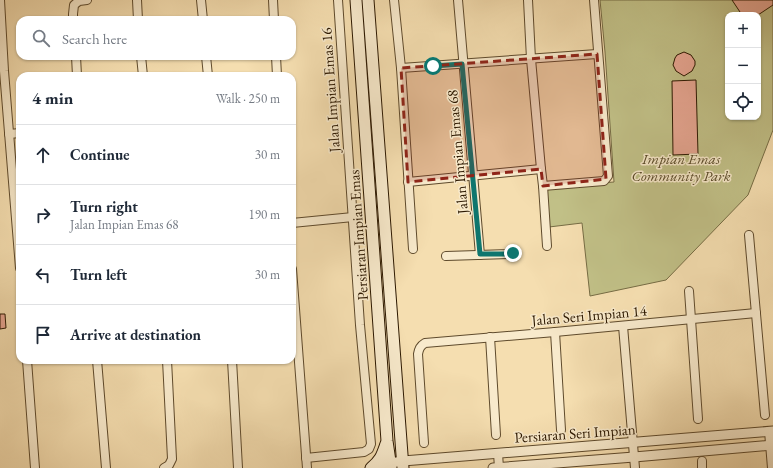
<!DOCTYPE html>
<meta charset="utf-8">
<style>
body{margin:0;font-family:"EB Garamond",serif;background:#f6f6f7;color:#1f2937}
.controls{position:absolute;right:12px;top:12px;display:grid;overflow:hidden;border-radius:8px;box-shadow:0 1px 3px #0004}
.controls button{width:36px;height:36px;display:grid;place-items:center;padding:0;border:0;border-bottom:1px solid #e0e1e3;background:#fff;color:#1f2937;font:20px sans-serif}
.stop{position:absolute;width:12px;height:12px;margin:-9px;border:3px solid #0f766e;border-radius:50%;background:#fff}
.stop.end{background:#0f766e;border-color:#fff;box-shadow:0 1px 4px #0008}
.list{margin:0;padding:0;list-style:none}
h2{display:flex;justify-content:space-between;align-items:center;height:52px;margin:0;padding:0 16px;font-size:17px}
h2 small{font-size:13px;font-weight:400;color:#747a83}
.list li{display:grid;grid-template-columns:26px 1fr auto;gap:12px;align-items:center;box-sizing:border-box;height:60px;padding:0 16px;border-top:1px solid #e0e1e3}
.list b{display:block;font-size:15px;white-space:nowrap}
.list p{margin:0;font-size:13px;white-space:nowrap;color:#747a83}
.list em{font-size:13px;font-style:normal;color:#747a83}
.icon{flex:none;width:22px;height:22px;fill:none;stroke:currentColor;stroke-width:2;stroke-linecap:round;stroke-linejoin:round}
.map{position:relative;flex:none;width:773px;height:468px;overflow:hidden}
.search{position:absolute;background:#fff;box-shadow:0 1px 3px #0004;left:16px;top:16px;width:280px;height:44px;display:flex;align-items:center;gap:10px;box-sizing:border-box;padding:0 14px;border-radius:12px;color:#747a83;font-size:15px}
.panel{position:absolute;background:#fff;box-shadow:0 1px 3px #0004;left:16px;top:72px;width:280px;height:292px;border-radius:12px}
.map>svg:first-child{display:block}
.green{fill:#c1c087;stroke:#766c44;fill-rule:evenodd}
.building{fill:#e6a591;stroke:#2c1800}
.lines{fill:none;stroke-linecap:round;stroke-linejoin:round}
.minor-casing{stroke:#5e4a2c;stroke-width:10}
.tertiary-casing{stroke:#5e4a2c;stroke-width:11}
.secondary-casing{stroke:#2c1800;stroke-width:13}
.minor{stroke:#f8eacc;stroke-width:8}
.tertiary{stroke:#f8eacc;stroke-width:9}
.secondary{stroke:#f8eacc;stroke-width:11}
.route{stroke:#0f766e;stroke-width:5}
.marked{fill:#8f2418;fill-opacity:0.2;stroke:#8f2418;stroke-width:3;stroke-dasharray:8 5;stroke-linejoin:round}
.labels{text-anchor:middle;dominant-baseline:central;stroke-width:3;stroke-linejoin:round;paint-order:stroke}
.street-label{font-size:15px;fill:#2c1800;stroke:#f8eacc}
.park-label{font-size:15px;font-style:italic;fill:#594a28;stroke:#f8eacc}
</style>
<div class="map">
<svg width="773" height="468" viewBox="0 0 773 468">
<rect width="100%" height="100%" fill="#f5deb0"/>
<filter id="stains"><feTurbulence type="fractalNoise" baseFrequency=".005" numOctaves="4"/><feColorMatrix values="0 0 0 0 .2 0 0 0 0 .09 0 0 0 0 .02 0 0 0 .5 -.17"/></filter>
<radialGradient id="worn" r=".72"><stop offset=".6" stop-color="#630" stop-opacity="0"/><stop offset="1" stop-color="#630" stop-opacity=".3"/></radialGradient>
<!-- green -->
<path class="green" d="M600,0H773V130L748,195L666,280L590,296L582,223L549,227L547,187L614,182L605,52ZM728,15H758V117H728Z"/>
<!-- building -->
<g class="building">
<path d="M732,0H773V5L758,15H742Z"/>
<path d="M684,52L691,55L695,61V65L692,71L684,76L676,71L673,65L675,58L677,55Z"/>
<path d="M696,80L698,154L673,155L672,81Z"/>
<path d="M0,314H5L6,328L0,329Z"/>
</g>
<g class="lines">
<defs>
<g id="minor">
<path d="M0,0L4,71L20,268"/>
<path d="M137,0L138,20"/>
<path d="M201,0L203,20"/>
<path d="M273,0L274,20"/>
<path d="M394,0L401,68L413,249"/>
<path d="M458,0L480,255"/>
<path d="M528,0L531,59L541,169L543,186L547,246"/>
<path d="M73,20V14L74,5L79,1L87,0"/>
<path d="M76,56L77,76"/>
<path d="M141,56L143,76"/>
<path d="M206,56L208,76"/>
<path d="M276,56L277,76"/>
<path d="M401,68L597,54"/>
<path d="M9,134L20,133"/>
<path d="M408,182L541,169"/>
<path d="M543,186L604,181L608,176L594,0"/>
<path d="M292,223L353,217"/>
<path d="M749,235L765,415"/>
<path d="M446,256L509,254L513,253"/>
<path d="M292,269L307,468"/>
<path d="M689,291L698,419"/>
<path d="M623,326L635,468"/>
<path d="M555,332L561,430"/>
<path d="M490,337L496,435"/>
<path d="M27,360L35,468"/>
<path d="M97,360L106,468"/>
<path d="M232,360L238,468"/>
<path d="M769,431L772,468"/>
<path d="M424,443L418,354C419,349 420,346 425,343L555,332L756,313"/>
<path d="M498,453L499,468"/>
<path d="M306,458L364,452L369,449L371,444L360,325L338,0"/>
<path d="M702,461V468"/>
<path d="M164,468L169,465L172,459L167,360"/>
</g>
<g id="tertiary">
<path d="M380,468L390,463L403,461L773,431"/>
<path d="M493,468L634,457L773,445"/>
</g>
<g id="secondary">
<path d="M356,0L387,441L391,468"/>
<path d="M368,0L403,468"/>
<path d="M371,468C381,460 382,455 386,444"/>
</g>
</defs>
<!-- minor casing -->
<use href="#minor" class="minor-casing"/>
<!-- tertiary casing -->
<use href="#tertiary" class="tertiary-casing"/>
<!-- secondary casing -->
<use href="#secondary" class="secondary-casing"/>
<!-- minor -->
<use href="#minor" class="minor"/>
<!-- tertiary -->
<use href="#tertiary" class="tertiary"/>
<!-- secondary -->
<use href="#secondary" class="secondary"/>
</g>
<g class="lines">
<!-- route -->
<path class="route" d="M433,66L462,64L480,254H509L513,253"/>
</g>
<!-- marked area -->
<path class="marked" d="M597,54L606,179L543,186L541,169L408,182L401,68Z"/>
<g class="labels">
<!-- street labels -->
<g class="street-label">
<text transform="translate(330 90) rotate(-94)">Jalan Impian Emas 16</text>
<text transform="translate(457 152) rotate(-95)">Jalan Impian Emas 68</text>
<text transform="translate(358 235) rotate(-94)">Persiaran Impian Emas</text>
<text transform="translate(589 315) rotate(-5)">Jalan Seri Impian 14</text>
<text transform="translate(575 433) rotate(-4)">Persiaran Seri Impian</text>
</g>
<!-- park labels -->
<g class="park-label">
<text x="681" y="158">Impian Emas<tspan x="681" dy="17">Community Park</tspan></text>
</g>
</g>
<rect width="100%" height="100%" filter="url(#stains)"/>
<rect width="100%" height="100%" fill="url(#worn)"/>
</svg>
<div class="controls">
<button>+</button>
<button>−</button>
<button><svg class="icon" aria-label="locate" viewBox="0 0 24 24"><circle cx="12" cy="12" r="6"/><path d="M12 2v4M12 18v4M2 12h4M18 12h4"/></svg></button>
</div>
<div class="stop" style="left:433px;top:66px"></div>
<div class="stop end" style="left:513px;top:253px"></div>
<div class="search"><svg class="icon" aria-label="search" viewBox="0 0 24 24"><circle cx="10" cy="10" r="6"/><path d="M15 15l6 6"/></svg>Search here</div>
<section class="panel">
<h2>4 min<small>Walk · 250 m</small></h2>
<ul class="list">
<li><svg class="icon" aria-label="ahead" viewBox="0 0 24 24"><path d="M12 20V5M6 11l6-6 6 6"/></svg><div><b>Continue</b></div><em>30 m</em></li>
<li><svg class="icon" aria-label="right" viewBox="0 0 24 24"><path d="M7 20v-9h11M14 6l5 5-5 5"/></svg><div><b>Turn right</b><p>Jalan Impian Emas 68</p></div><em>190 m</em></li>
<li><svg class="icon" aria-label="left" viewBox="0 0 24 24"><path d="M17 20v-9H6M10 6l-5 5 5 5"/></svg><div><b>Turn left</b></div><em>30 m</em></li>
<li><svg class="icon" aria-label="arrive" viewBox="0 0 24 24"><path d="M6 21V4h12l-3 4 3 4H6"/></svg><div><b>Arrive at destination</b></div></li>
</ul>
</section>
</div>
